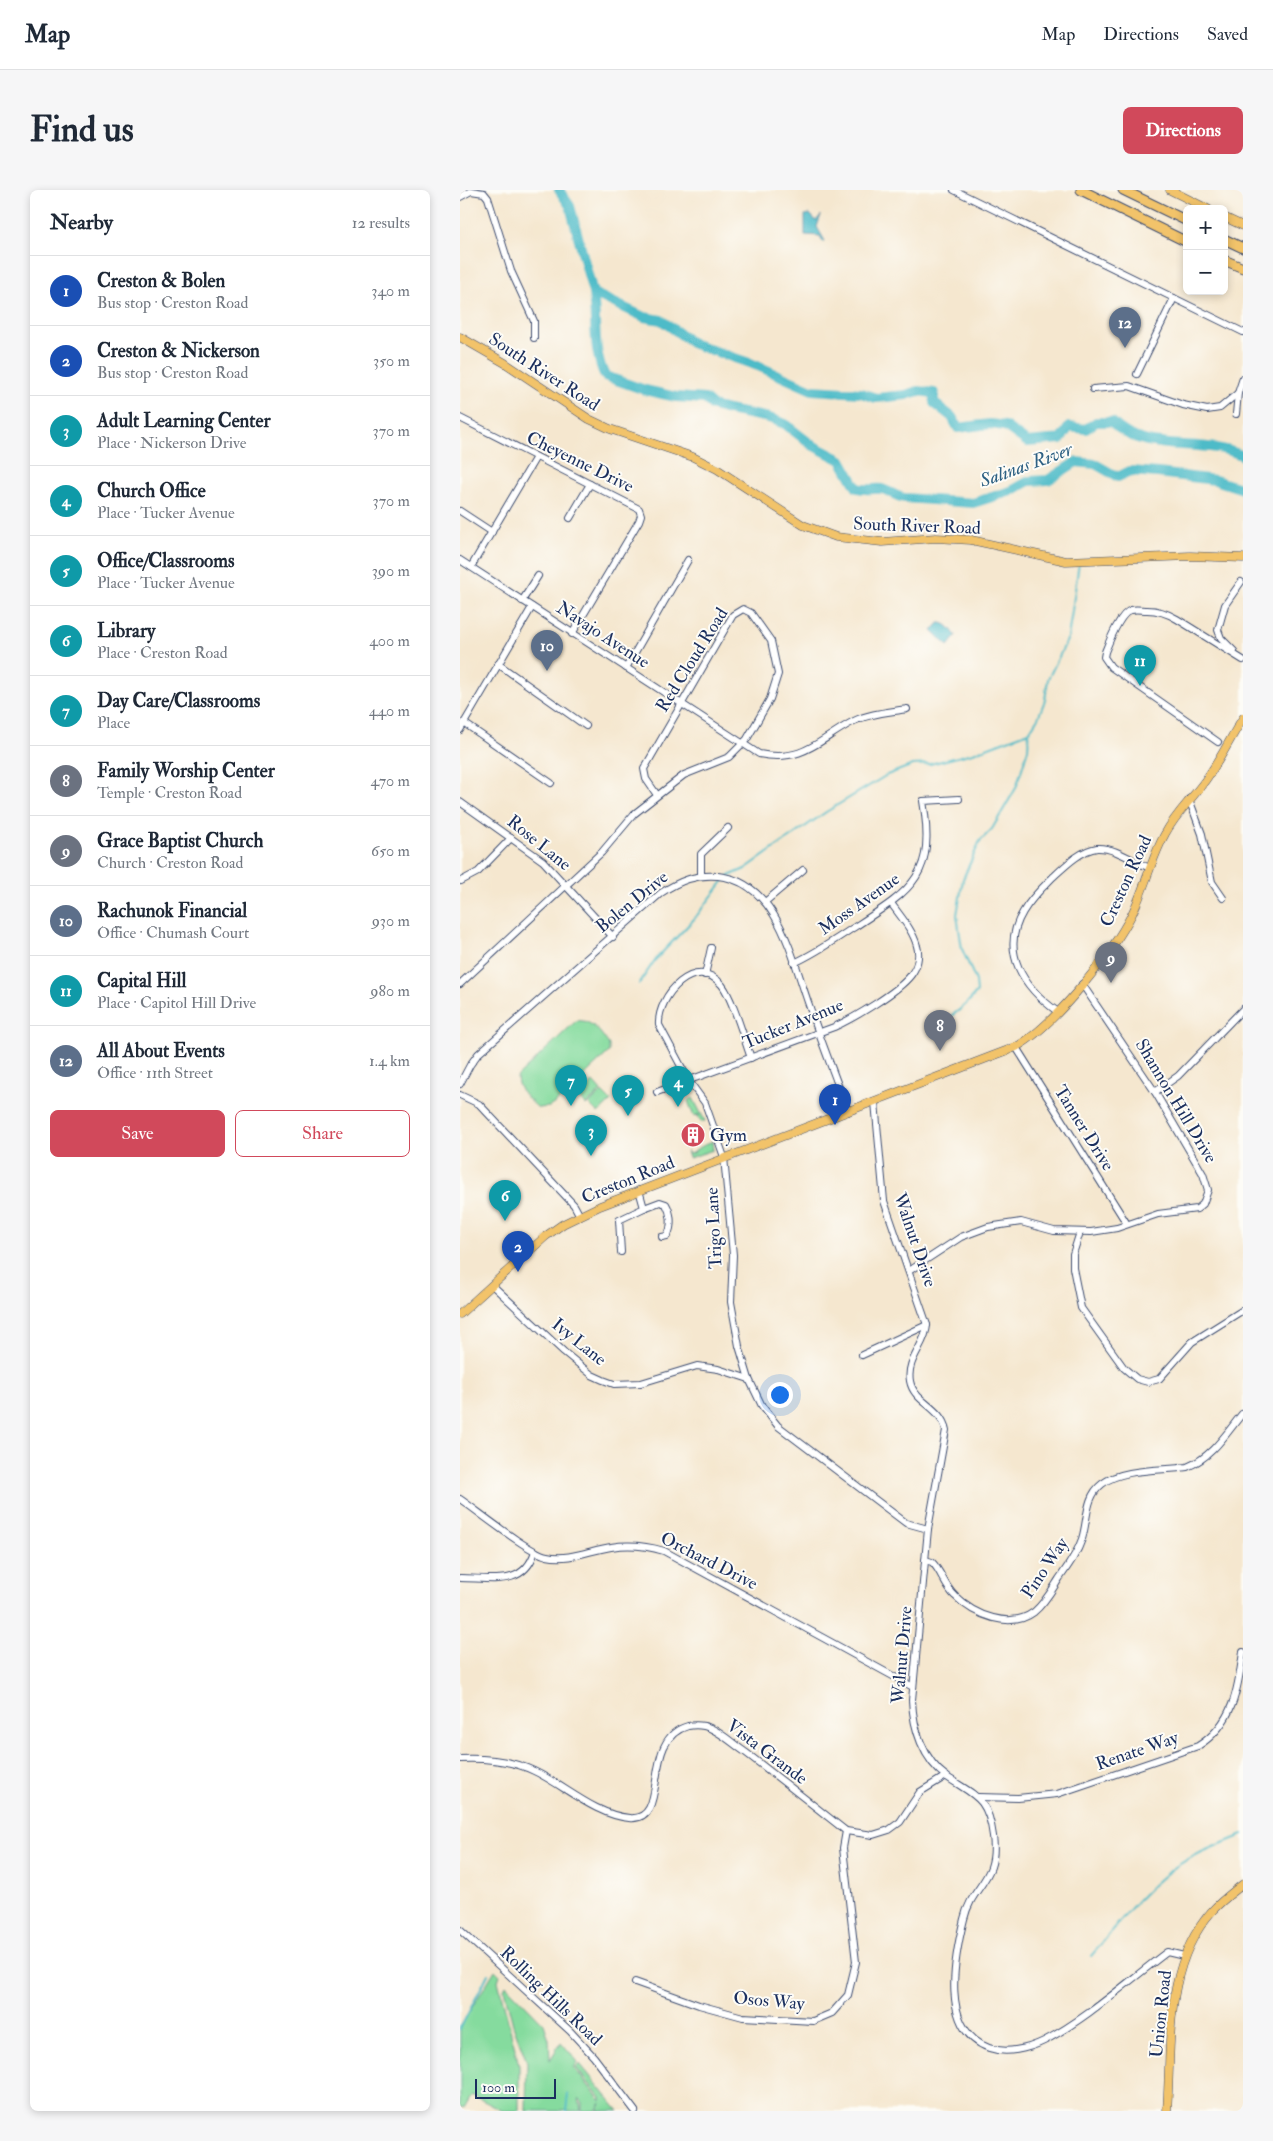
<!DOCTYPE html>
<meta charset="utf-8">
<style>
body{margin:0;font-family:"IM FELL Double Pica",serif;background:#f6f6f7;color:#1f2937}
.controls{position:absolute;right:15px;top:15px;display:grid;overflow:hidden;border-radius:8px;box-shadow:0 2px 8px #0003}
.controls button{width:45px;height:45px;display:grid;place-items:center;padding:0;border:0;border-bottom:1px solid #e0e1e3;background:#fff;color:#1f2937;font:25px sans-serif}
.scale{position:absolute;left:15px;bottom:12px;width:81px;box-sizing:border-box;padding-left:5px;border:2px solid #1b2f5e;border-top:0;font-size:14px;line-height:18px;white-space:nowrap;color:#1b2f5e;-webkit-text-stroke:4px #fdfcf7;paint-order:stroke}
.you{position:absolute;left:319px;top:1204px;width:18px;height:18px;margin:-12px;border:4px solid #fff;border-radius:50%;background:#1a73e8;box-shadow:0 0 0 8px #1a73e833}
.badge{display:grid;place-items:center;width:32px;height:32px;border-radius:50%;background:#d1495b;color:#fff;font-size:16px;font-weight:700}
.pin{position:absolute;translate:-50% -41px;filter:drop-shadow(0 1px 2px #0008)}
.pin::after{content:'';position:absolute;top:26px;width:18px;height:15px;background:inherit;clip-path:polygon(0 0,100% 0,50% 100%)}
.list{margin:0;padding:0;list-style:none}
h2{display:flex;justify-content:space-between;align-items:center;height:65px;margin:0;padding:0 20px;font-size:21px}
h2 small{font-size:16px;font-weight:400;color:#747a83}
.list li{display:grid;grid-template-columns:32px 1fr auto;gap:15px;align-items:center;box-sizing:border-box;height:70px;padding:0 20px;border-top:1px solid #e0e1e3}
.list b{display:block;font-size:19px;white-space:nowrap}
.list p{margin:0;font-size:16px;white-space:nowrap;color:#747a83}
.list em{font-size:16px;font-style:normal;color:#747a83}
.actions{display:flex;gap:10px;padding:15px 20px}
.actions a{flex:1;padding:11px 0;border:1px solid #d1495b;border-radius:8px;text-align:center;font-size:18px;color:#d1495b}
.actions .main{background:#d1495b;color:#fff}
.map{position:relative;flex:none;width:783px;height:1921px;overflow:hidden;border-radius:8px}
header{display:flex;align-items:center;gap:30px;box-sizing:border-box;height:70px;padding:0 25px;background:#fff;border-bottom:1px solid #e0e1e3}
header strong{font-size:24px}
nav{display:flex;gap:28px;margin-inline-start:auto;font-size:18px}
.intro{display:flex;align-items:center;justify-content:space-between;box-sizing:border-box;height:120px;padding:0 30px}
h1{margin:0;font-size:35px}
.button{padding:12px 22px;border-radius:8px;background:#d1495b;color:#fff;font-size:18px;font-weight:700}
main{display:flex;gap:30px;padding:0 30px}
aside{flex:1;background:#fff;border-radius:8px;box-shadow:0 2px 8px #0003}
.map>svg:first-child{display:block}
.green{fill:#85db9e;stroke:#50857e}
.water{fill:#4ebbc8;stroke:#347593}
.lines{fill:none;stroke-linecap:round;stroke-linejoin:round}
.stream{stroke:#4ebbc8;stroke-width:2}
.river{stroke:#4ebbc8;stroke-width:10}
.minor-casing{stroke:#3c4b6f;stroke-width:8}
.major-casing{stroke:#3c4b6f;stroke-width:9}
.highway-casing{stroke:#3c4b6f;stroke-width:11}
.minor{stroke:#fff;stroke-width:6}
.major{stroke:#f2c36a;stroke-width:8}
.highway{stroke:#f2c36a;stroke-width:9}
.labels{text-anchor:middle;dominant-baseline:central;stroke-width:4;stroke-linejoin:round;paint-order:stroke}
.street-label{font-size:18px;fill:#1b2f5e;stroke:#fdfcf7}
.poi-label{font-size:18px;fill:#1b2f5e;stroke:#fdfcf7;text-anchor:start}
.water-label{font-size:19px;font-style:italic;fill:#2d6083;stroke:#fdfcf7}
</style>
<header>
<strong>Map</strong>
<nav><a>Map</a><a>Directions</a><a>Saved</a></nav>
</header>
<div class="intro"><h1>Find us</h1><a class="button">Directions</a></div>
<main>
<aside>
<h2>Nearby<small>12 results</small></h2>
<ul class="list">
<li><span class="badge" style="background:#1a4fb4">1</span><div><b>Creston &amp; Bolen</b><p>Bus stop · Creston Road</p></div><em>340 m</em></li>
<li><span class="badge" style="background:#1a4fb4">2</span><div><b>Creston &amp; Nickerson</b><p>Bus stop · Creston Road</p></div><em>350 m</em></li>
<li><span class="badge" style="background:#0f9aa8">3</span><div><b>Adult Learning Center</b><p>Place · Nickerson Drive</p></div><em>370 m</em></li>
<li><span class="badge" style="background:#0f9aa8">4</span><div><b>Church Office</b><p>Place · Tucker Avenue</p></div><em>370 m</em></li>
<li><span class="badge" style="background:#0f9aa8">5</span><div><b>Office/Classrooms</b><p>Place · Tucker Avenue</p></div><em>390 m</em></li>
<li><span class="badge" style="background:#0f9aa8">6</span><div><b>Library</b><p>Place · Creston Road</p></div><em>400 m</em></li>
<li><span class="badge" style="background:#0f9aa8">7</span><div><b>Day Care/Classrooms</b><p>Place</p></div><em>440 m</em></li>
<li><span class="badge" style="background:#6b7280">8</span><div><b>Family Worship Center</b><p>Temple · Creston Road</p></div><em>470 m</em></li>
<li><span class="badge" style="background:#6b7280">9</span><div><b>Grace Baptist Church</b><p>Church · Creston Road</p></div><em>650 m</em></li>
<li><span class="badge" style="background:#5c6f8a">10</span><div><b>Rachunok Financial</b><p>Office · Chumash Court</p></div><em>930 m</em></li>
<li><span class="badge" style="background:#0f9aa8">11</span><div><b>Capital Hill</b><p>Place · Capitol Hill Drive</p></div><em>980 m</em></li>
<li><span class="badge" style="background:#5c6f8a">12</span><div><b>All About Events</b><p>Office · 11th Street</p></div><em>1.4 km</em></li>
</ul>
<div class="actions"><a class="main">Save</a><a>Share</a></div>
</aside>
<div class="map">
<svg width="783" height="1921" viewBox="0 0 783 1921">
<rect width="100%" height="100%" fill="#fdfcf7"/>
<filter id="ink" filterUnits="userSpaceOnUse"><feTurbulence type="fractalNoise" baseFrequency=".02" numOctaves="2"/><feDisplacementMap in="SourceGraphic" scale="10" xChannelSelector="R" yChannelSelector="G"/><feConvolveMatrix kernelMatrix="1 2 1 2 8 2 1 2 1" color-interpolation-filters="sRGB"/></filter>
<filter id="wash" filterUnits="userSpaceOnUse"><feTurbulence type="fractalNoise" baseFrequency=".0096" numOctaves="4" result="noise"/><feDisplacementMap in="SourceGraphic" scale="20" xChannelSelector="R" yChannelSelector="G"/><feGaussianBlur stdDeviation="1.12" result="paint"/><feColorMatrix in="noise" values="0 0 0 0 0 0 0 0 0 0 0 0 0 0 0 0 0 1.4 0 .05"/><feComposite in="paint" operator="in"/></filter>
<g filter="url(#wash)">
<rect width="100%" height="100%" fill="#f5e7cf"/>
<!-- green -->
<g class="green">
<path d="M116,831C131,828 142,844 149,855V862L95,913L89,917L78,918C69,909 57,901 57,887Z"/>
<path d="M133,892L141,901L126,915L118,906Z"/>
<path d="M142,902L151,911L138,923L129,914Z"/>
<path d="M233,908L245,931L241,932L238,926L240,924L234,927L228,911Z"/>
<path d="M252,951L253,960L229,968L227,961L229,964L235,962V960Z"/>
<path d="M35,1780L40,1785L38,1791L59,1875V1921H43L12,1905L4,1919L0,1917V1837Z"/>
<path d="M46,1795L84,1834L89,1850L90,1870L101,1852L118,1872L114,1878L141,1911V1908L116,1878L120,1874L159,1921H138L141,1913L136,1921H122V1912L119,1908L121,1921H66L67,1872L53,1835L44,1799Z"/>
</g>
<!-- water -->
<g class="water">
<path d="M350,24L356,31L361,25L357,37L365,51L363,52L360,46L345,45V25Z"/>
<path d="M479,433C486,432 492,440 496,446L488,456L472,441Z"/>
</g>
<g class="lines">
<!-- stream -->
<g class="stream">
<path d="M269,686L285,679L366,622L427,585L453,575L470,574L513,563L569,542"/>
<path d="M179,794L195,770L235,728L265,689"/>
<path d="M469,835C489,831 504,818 517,802L516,791L502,759L497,725L503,689L520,651L532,639L556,598L568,559L569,542L578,528L585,510L588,489L608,448L619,373"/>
<path d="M631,1766C654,1740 674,1711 701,1688C723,1668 755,1656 783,1645"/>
<path d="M0,1839L28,1784"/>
<path d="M106,1921L108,1904"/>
</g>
<!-- river -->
<g class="river">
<path d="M99,0L110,16L133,103L184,127L201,130L234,154L298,176L352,200L401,203L416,208L446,205L458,201L474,203V213L492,227L498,238L530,234L545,236L567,252L601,249L609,237L626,239L636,232H652C685,267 743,246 783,266"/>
<path d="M133,103C137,132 132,159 145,186L185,200L216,207L245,209L253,216L268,220L309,228L325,234L352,255L381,270L397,298C407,301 415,298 422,299C430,301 436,307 445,308L513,313L551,301L569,291L588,290L616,272L635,274L658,287L670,281L698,283L755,290L783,299"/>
</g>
</g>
</g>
<g filter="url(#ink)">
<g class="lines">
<defs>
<g id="minor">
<path d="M494,0L783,142"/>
<path d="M0,7L11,1L24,3L28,8L51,81L74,131V148"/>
<path d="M677,184L714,108"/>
<path d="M633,199L669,196L723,215L747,220L760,218L778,203"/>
<path d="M776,224L778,203L783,188"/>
<path d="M0,228L179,319L181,325L179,331L112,444"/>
<path d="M0,321L32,342"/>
<path d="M110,328L130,294"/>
<path d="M0,370L299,564C344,573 358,550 394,531C410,523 430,522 447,519"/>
<path d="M11,377L76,267"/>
<path d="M62,411L78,386"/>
<path d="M774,461L761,448L758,440L765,415L781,392"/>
<path d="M38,474L126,536"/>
<path d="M166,478L228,370"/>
<path d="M4,533L91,593"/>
<path d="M0,540L72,417"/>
<path d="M758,552L651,477L644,467L645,462C649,452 660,423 671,420C676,419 682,420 687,420C699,420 707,423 717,429L783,470"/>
<path d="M729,609L742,644L752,692L763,708"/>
<path d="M0,612L83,671L153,747"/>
<path d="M241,686V664L268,638"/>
<path d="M1,691L18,682L51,648"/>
<path d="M305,712L343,680"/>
<path d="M334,773C356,763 376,749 396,736C453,699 476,685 463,611L499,609"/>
<path d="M245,785L251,758"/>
<path d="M0,794L142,662L174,624L224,585L269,567L287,549L310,509L318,484L311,451L291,423L283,419L273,425L184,579L186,589L197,605"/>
<path d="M598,822C564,798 539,762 563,722C571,708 582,698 593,687C605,676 621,660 637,658C655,657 674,672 690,678"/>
<path d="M556,857L667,1034"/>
<path d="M291,868C284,849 273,809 262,795C236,763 197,806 199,835L229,891L245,913L264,967L273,1065L271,1112L279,1156L289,1189L302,1216L318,1236L446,1333L468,1339"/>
<path d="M0,894L10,875L18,864L201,703C219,691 236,684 258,686C318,692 332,768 349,815C361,851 375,886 388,922"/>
<path d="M197,902L374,837C394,828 438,802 451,785C457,777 460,766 457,756C453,740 440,726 431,713"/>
<path d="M695,902L718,886L783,819"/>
<path d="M0,905L19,914L114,1015L120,1026"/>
<path d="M415,912L424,1011L467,1135C466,1155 446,1169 450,1191C454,1213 481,1216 486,1240L468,1339L452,1510C453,1538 463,1570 487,1587C515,1606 528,1607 533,1646C539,1691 512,1694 504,1729C494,1769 480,1840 529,1858C546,1864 568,1859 584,1851C628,1828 667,1792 707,1762L724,1766"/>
<path d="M184,1018L200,1012L206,1014C211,1023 213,1036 207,1046L202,1047"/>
<path d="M620,1042L613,1064V1078L621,1118L664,1178L677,1189L688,1192L699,1189L732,1152L783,1120"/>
<path d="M161,1062L159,1030L184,1018L179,1000"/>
<path d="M449,1081L501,1047L528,1037L561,1032L594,1041L631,1042L657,1038L698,1024L737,1019L743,1014L748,1000L743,984L695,902L622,794"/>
<path d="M32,1095L104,1162L132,1185L143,1190L154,1194L181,1193L237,1176L258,1179L289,1189"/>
<path d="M402,1165L467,1135"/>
<path d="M0,1309C19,1322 68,1362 87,1366C109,1371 130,1360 151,1357C169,1354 187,1356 204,1361L453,1497"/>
<path d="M465,1370L472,1372C482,1382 484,1396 495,1406C514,1425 550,1440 574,1422C585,1413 592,1400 599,1389C608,1376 617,1364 622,1349C628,1330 625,1307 642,1294C662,1278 703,1281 727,1277C752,1267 765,1245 782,1224"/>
<path d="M0,1388C30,1388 64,1398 75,1361"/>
<path d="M0,1569C25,1568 51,1570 74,1581C104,1595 135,1625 169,1628C212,1633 179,1549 228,1536C233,1535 239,1535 244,1536C258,1539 273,1554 285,1562C319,1588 353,1615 386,1641L413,1645L429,1640L440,1632L460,1602L486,1586"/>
<path d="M518,1607L558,1608L597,1604L738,1556C773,1534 778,1500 783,1462"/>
<path d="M0,1740L110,1841L134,1867L175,1921"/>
<path d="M175,1792L239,1815L283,1827L353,1831L372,1823L388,1805L396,1772L383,1658L386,1641"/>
</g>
<g id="major">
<path d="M710,0L748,19"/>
<path d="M764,27L783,36"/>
<path d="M0,147L45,173L129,229L150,239L233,267L257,279L343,335L376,347L422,352L476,348L511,350L606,371L730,366L783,368"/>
<path d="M0,1124L86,1046L103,1034L140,1016L556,857C593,837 653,762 672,724C685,698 691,669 705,644C715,625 729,612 741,596C758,575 769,550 783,528"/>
<path d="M707,1921C712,1853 703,1776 752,1721C761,1711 773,1702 783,1694"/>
</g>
<g id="highway">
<path d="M621,0L727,52"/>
<path d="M663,0L727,31"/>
<path d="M764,49L783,58"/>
<path d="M764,70L783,78"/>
</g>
</defs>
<!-- minor casing -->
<use href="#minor" class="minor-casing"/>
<!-- major casing -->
<use href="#major" class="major-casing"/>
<!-- highway casing -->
<use href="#highway" class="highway-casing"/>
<!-- minor -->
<use href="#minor" class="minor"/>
<!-- major -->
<use href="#major" class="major"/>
<!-- highway -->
<use href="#highway" class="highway"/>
</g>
</g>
<!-- icons -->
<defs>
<symbol id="building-disc" viewBox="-11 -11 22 22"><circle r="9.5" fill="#d1495b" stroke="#fdfcf7"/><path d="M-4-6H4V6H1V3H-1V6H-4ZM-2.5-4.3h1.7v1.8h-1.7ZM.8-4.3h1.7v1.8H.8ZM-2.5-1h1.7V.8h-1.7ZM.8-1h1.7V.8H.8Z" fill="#fff"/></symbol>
</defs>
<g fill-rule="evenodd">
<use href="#building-disc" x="219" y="931" width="28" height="28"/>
</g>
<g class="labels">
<!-- street labels -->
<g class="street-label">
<text transform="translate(84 182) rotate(33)">South River Road</text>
<text transform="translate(120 272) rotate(26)">Cheyenne Drive</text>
<text transform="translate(457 336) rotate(2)">South River Road</text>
<text transform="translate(143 445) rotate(33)">Navajo Avenue</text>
<text transform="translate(232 470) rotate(-58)">Red Cloud Road</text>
<text transform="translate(79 653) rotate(39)">Rose Lane</text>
<text transform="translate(666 691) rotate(-65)">Creston Road</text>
<text transform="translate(172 712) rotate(-39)">Bolen Drive</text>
<text transform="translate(399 714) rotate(-35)">Moss Avenue</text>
<text transform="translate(333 834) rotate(-22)">Tucker Avenue</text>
<text transform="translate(716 911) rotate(59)">Shannon Hill Drive</text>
<text transform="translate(624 938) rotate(58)">Tanner Drive</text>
<text transform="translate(168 990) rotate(-22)">Creston Road</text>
<text transform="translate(254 1038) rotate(-93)">Trigo Lane</text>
<text transform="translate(455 1050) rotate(71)">Walnut Drive</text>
<text transform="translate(119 1152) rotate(39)">Ivy Lane</text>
<text transform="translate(249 1371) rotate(27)">Orchard Drive</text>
<text transform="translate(585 1378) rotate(-56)">Pino Way</text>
<text transform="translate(442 1465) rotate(-85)">Walnut Drive</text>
<text transform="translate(677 1561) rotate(-19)">Renate Way</text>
<text transform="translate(307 1562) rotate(37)">Vista Grande</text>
<text transform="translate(91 1806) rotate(44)">Rolling Hills Road</text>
<text transform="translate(309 1811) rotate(5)">Osos Way</text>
<text transform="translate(701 1824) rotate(-84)">Union Road</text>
</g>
<!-- poi labels -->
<g class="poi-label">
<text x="250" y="945">Gym</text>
</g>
<!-- water labels -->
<g class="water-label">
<text transform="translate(566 275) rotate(-20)">Salinas River</text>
</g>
</g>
</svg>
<div class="controls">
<button>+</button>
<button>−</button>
</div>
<div class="scale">100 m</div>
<div class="you"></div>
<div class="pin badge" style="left:375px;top:935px;background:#1a4fb4">1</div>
<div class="pin badge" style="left:58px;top:1082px;background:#1a4fb4">2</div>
<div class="pin badge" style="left:131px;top:966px;background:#0f9aa8">3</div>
<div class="pin badge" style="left:218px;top:917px;background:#0f9aa8">4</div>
<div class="pin badge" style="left:168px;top:926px;background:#0f9aa8">5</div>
<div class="pin badge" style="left:45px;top:1031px;background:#0f9aa8">6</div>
<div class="pin badge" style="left:111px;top:916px;background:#0f9aa8">7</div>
<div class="pin badge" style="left:480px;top:861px;background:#6b7280">8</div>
<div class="pin badge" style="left:651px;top:793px;background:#6b7280">9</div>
<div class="pin badge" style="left:87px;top:481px;background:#5c6f8a">10</div>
<div class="pin badge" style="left:680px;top:496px;background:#0f9aa8">11</div>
<div class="pin badge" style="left:665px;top:158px;background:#5c6f8a">12</div>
</div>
</main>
